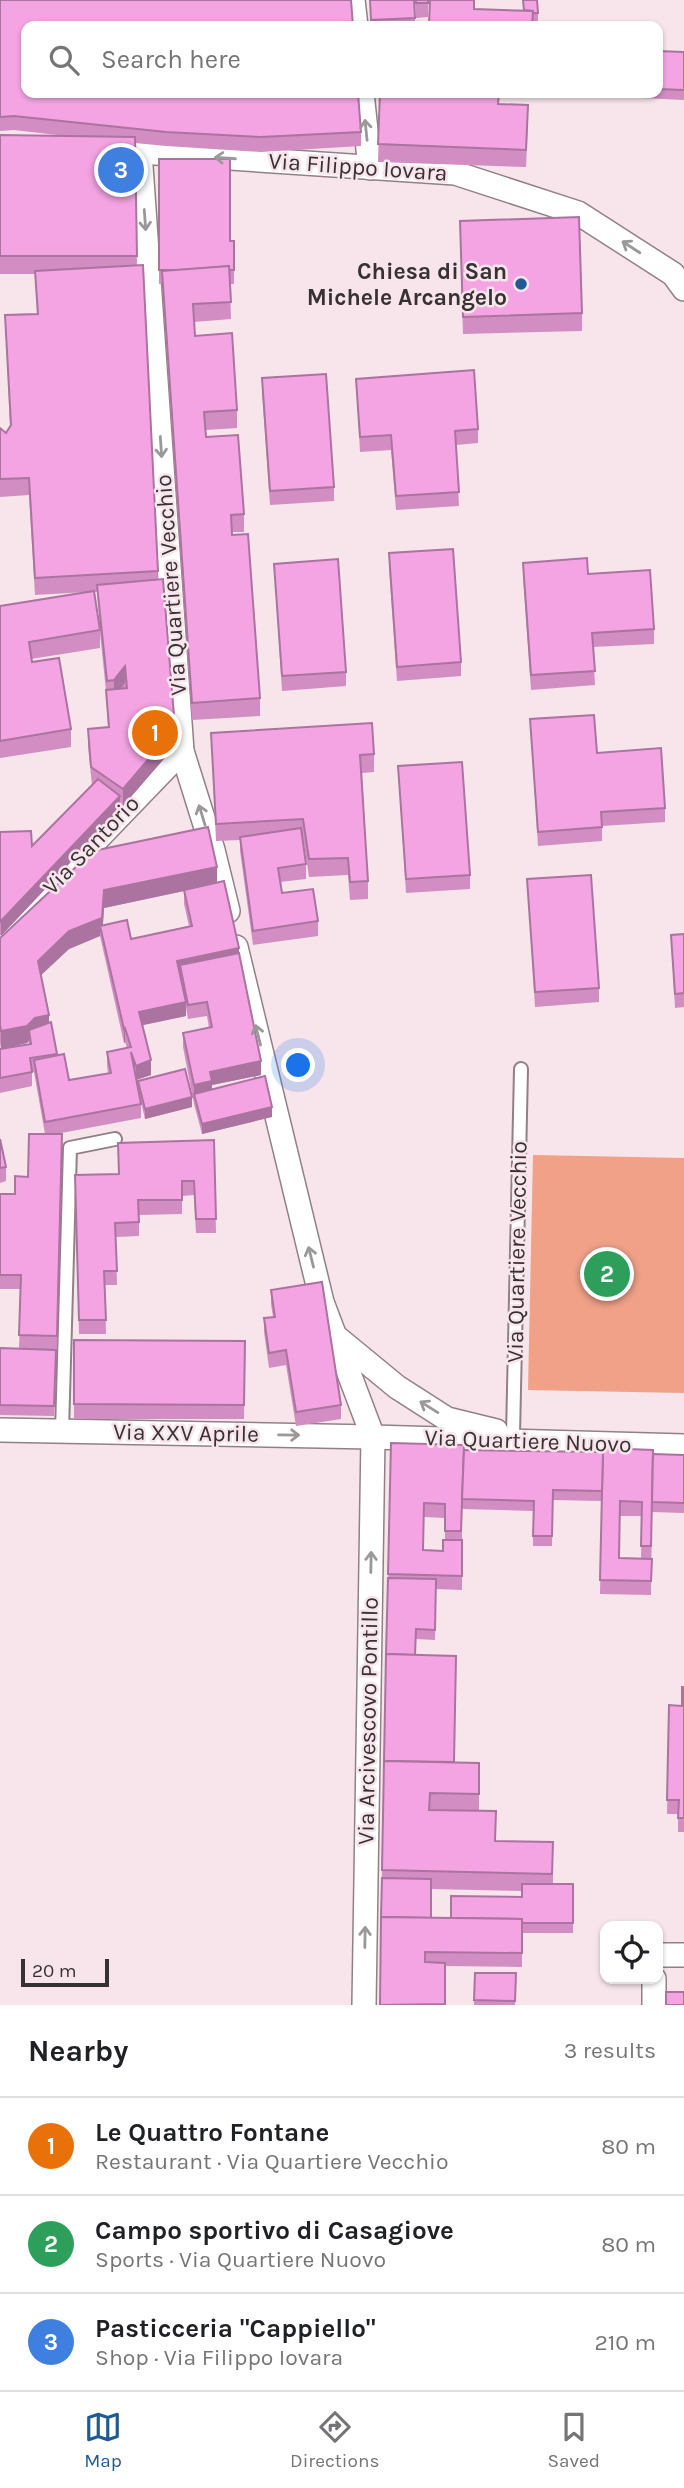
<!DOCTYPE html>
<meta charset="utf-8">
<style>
body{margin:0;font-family:Karla,sans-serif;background:#f6f6f6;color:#202124}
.controls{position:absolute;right:21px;bottom:21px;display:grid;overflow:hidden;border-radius:14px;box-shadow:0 2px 5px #0004}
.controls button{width:63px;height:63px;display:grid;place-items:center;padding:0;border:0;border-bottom:2px solid #e0e0e0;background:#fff;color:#202124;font:35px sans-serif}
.scale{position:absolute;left:21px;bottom:18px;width:88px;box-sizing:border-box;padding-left:7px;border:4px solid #373133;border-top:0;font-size:19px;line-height:24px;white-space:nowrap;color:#373133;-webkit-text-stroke:5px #f7e5eb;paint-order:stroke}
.you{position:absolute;left:299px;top:1066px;width:24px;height:24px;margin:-18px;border:5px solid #fff;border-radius:50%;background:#1a73e8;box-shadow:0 0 0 10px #1a73e833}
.badge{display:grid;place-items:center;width:46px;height:46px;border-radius:50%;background:#1f5b92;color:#fff;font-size:23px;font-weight:700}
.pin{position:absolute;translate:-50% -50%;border:4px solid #fff;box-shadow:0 2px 7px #0006}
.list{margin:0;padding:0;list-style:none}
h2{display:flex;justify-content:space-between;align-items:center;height:91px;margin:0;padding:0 28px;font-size:30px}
h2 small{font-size:23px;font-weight:400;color:#757577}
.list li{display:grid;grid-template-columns:46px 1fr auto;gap:21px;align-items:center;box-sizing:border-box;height:98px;padding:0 28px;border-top:2px solid #e0e0e0}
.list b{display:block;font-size:26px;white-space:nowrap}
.list p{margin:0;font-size:23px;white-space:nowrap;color:#757577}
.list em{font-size:23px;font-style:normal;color:#757577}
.icon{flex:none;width:38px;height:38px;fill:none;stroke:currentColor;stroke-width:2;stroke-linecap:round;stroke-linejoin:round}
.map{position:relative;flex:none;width:684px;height:2005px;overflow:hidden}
.search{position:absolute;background:#fff;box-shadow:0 2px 5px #0004;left:21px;right:21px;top:21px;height:77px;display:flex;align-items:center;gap:18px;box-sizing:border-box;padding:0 24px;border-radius:14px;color:#757577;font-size:26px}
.sheet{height:385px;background:#fff}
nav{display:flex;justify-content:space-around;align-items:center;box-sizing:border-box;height:98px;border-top:2px solid #e0e0e0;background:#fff;font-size:19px;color:#757577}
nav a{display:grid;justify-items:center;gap:4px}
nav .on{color:#1f5b92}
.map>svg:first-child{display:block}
.green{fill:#f0a188}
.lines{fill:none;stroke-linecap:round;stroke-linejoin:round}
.service-casing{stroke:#918186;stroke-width:16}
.minor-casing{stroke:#918186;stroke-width:26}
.service{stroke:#fff;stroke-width:12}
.minor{stroke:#fff;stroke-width:23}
.wall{fill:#d28dc3;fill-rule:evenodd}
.shaded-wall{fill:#ab739f}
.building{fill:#f4a4e3;stroke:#ab739f;stroke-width:2}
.oneway{stroke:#9b9899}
.poi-dot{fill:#1f5b92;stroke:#f7e5eb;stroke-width:2.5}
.labels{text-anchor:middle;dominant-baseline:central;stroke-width:5;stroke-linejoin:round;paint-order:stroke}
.street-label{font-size:23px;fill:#373133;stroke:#f7e5eb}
.poi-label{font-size:23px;font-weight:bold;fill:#373133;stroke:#f7e5eb;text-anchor:end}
</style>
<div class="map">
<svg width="684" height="2005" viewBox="0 0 684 2005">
<rect width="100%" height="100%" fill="#f7e5eb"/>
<!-- green -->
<path class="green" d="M533,1155L684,1158V1393L528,1390Z"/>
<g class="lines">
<defs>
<g id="service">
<path d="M62,1431L70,1148L115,1139"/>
<path d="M513,1435L521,1069"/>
</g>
<g id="minor">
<path d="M353,0L356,26"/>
<path d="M362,93L370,168"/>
<path d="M125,151L455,173L578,213L673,274L684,289"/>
<path d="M140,152L182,751L213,850L228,911"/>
<path d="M0,940L182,751"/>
<path d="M236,947L322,1302L373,1437L364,2005"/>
<path d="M335,1336L397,1387L447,1419L496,1431"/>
<path d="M0,1430L373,1437L684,1446"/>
<path d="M658,1955H684"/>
<path d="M654,2005V1979"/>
</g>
</defs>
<!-- service casing -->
<use href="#service" class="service-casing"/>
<!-- minor casing -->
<use href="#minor" class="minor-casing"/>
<!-- service -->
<use href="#service" class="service"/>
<!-- minor -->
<use href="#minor" class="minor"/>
</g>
<!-- wall -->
<g class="wall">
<path d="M0,0L361,132V146L261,152L166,146L135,143L137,266L158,579L175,746L123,806L120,804V810L0,936V832L32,846L92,785L88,746V729L108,727L106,691L100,633V648L31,659L32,662L71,729V747L0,758V606L87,592L35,595L29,495L0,497V428L6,433L10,427L5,315L37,314L35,274H0V135L66,136L14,130L0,131ZM94,592H97L100,626Z"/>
<path d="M370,0H401L415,18V26H371Z"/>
<path d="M415,0H428V17L416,18Z"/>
<path d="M430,0L474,9L538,13V26H429Z"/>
<path d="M658,51L684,52V100L641,98V93H658Z"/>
<path d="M380,93H499V104L528,122L526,167L378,162Z"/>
<path d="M159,159L230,241H234V284H230L231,319L194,322L195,336L237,410V428L206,430V437L244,514V532H232L260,698V716L192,720L162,284H159Z"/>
<path d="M460,238L582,313V331L463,334Z"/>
<path d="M262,378L334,487V501L270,505L262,392Z"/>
<path d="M356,379L478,429V443L456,445L459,506L396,510L391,450L360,452Z"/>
<path d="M389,553L461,662V676L397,681L389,568Z"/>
<path d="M523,563L588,574L654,629V644L593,647L595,685L531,690L523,577Z"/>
<path d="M274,564L346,672V686L282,691Z"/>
<path d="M530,719L597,753L665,808V822L602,826V841L538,846Z"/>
<path d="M211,733L374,754V772L362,773L368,881V899L350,900L348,875L309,877L303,837L306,864V879L280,882L282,893L318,921V936L253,945L240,851V840L216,841Z"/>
<path d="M398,766L470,875V889L406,893Z"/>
<path d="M93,851L217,883L239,953L261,1075L212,1085V1089L272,1117L202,1134L194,1104L183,1047V1033L209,1028L207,1016L188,1019L186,1007V1016L142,1025L151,1075L136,1080L138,1090V1081L192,1107L145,1119L139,1094L141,1104V1118L56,1134H62L57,1350H56L54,1416L0,1415V1348H19L21,1289H0V1194H15L28,1177L45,1134L34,1072H32V1086L0,1093V1049L29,1044V1041L27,1043L1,1049L0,1043V938ZM184,891V904L189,926L131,939L103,925L104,908ZM100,936L124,1043L125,1042L127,1048L107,1052V1066L108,1073L69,1080L57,1055L51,1022H49L41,975L69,949Z"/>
<path d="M527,879L599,988V1002L535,1007Z"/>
<path d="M684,934V1007L675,1008L671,935Z"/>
<path d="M0,1139L6,1167V1181L0,1183Z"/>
<path d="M214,1140L216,1233H196L194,1195L182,1196V1214L139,1215V1236L116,1237L117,1285H105L106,1334H79L75,1189Z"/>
<path d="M271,1290L341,1405V1419L296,1426L286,1365L269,1368L264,1332V1318L273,1317L271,1304Z"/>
<path d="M74,1340L245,1341L244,1419H74Z"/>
<path d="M391,1443L464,1450L684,1455V1513L652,1512L651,1595L600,1594L602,1501L553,1500L552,1546H533V1511L462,1509V1502V1590L436,1589L435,1640L416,1639L415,1655L454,1762L479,1763V1811L495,1841L553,1842V1884H573V1933H522V1967L445,1966V2005H380L382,1870ZM620,1516H642L641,1558H619ZM424,1517L445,1518V1540L443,1551L423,1550ZM431,1889L522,1891V1897L451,1918H431Z"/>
<path d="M684,1687V1832H678V1814H667L669,1705L682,1706Z"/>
<path d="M516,1973L515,2005H474V2000Z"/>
</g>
<!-- shaded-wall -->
<g class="shaded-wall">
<path d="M125,666V683L114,697V680Z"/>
<path d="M175,728V746L123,806V789Z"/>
<path d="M120,796V810L1,936V922Z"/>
<path d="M217,867V884L104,908L102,936L100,926V936L69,949L38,978V961L69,931L104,890Z"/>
<path d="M239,948V962L180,965V975L177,961Z"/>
<path d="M186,1002V1016L139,1026V1012Z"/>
<path d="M49,1015V1033L29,1030V1041L27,1043L1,1049V1031L35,1018Z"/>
<path d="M125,1028V1042L124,1043V1029Z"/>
<path d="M151,1060V1075L136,1080V1066Z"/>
<path d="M261,1061V1075L212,1085V1096L194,1094V1100V1085L210,1072Z"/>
<path d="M192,1097V1107L145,1119V1109Z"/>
<path d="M272,1107V1117L202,1134V1124Z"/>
</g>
<!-- building -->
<g class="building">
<path d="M0,0H351L353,26H26V93H358L361,132L261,137L166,132L14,116L0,117Z"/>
<path d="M370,0H414L415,18L371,20Z"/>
<rect x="416" y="0" width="12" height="3"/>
<path d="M430,0H474V9L533,11L532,26H471L429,24Z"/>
<path d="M523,0H537L538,13H533V11L524,10Z"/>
<path d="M658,51L684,52V90L658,89Z"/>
<path d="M380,93H499L498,104L528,105L526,150L378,144Z"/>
<path d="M0,135L135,137L137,256H0Z"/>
<path d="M159,159H230V241H234V270H229V266L183,270H159Z"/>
<path d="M579,217L582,313L463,317L460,221Z"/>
<path d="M143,265L158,571L35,578L29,478L0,479V428L6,433L11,425L5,315L38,314L35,271Z"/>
<path d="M229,266L231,302L193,304L195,336L232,333L237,410L204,412L206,437L238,435L244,514L231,515L232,535L248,534L260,698L192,703L162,271Z"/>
<path d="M474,370L478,429L455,431L459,492L396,496L391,435L360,437L356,379Z"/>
<path d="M326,374L334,487L270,491L262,378Z"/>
<path d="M453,549L461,662L397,667L389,553Z"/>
<path d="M587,558L588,574L650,570L654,629L592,633L595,671L531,675L523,563Z"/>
<path d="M338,559L346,672L282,676L274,564Z"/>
<path d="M163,579L175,728L123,789L91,767L88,729L109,727L106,690L127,688L125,666L114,680L107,681L97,585Z"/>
<path d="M94,591L100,630L29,642L32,662L59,658L71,729L0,741V606Z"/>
<path d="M594,715L597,753L661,748L665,808L601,812L602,827L538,832L530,719Z"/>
<path d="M372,723L374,754L360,755L368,881L350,882L348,858L309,859L303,819L216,824L211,733Z"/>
<path d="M462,762L470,875L406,879L398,766Z"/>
<path d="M98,779L120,796L0,922V832L31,831L32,846Z"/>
<path d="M208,827L217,867L104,890L102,918L69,931L38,961L49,1015L35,1018L27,1026L1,1031L0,1025V938L93,851Z"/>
<path d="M301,828L306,864L278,868L282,893L313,889L318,921L253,931L240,837Z"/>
<path d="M591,875L599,988L535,992L527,879Z"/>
<path d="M224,881L239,948L177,961L186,1002L139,1012L151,1060L136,1066L131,1052L141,1104L45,1122L34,1060L64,1054L69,1080L111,1073L107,1052L131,1047L125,1028L124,1029L100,926L127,920L131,939L192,926L184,890Z"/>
<path d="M684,934V993L675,994L671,935Z"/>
<path d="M239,953L261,1061L210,1072L212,1081L194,1085L183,1033L212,1027L207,1002L188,1005L180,965Z"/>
<path d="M51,1022L57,1054L30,1058L32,1072L0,1078V1049L31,1044L29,1030Z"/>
<path d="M185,1069L192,1097L145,1109L138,1081Z"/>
<path d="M265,1076L272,1107L202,1124L194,1094Z"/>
<path d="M29,1134H62L57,1336L19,1335L21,1275H0V1194H15V1176L28,1177Z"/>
<path d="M0,1139L6,1167L0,1168Z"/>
<path d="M214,1140L216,1219H196L194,1181H182V1200H138L139,1222L115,1223L117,1271H104L106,1320H79L75,1175L119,1174L118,1143Z"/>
<path d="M322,1282L341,1405L296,1412L286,1350L269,1353L264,1318L275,1317L271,1290Z"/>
<path d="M74,1340L245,1341L244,1405L74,1404Z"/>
<path d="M0,1348L56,1350L54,1406L0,1405Z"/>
<path d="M391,1443L464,1445L461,1531H445V1504L424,1503L423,1550L443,1551V1540H462V1576L388,1574Z"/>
<path d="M603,1448L653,1450L651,1546H641L642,1502L620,1501L619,1558L652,1559L651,1581L600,1580Z"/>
<path d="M464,1450L603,1452L602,1491L553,1490L552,1536H533L534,1501L462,1499Z"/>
<path d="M653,1454L684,1455V1503L652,1502Z"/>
<path d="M388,1578L436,1579L435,1630L416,1629L415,1655L386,1654Z"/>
<path d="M386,1654L456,1656L454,1762L384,1761Z"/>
<path d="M682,1687H684V1818H678L679,1800H667L669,1705L682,1706Z"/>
<path d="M384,1761L479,1763V1794L430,1793L429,1810L496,1811L495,1841L553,1842L552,1874L382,1870Z"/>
<path d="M382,1878L431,1879V1918L381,1917Z"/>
<path d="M522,1884H573V1923H522V1919L451,1918V1896L522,1897Z"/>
<path d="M381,1917L522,1919V1953L425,1952V1962L445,1963V2004L380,2005Z"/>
<path d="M475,1973H516L515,2001L474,2000Z"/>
<rect x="666" y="1992" width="18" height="13"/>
</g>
<!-- one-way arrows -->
<defs><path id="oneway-shaft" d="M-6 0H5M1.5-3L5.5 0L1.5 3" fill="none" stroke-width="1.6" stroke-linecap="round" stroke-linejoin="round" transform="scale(1.75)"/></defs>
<g class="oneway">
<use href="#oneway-shaft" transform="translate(366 130) rotate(-96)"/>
<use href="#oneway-shaft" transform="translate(225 158) rotate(-176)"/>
<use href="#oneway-shaft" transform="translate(145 220) rotate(86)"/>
<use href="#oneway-shaft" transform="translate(631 247) rotate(-147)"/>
<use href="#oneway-shaft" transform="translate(161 447) rotate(86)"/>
<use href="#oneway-shaft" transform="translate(202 815) rotate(-107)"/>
<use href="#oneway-shaft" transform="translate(258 1035) rotate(-104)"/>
<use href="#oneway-shaft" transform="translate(311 1257) rotate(-104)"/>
<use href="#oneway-shaft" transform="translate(429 1407) rotate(-148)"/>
<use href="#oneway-shaft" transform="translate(289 1435) rotate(1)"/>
<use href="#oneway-shaft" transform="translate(371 1562) rotate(-89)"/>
<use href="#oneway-shaft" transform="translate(365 1937) rotate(-89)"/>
</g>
<!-- markers -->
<circle class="poi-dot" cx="521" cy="284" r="7"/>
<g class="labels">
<!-- street labels -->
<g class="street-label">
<text transform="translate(358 167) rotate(4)">Via Filippo Iovara</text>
<text transform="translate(171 585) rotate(-94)">Via Quartiere Vecchio</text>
<text transform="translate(91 845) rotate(-46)">Via Santorio</text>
<text transform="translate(517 1252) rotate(-89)">Via Quartiere Vecchio</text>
<text transform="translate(186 1433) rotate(1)">Via XXV Aprile</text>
<text transform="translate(528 1441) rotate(2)">Via Quartiere Nuovo</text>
<text transform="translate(368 1721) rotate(-89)">Via Arcivescovo Pontillo</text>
</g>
<!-- poi labels -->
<g class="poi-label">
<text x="507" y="271">Chiesa di San<tspan x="507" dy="26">Michele Arcangelo</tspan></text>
</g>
</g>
</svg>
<div class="controls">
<button><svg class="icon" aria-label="locate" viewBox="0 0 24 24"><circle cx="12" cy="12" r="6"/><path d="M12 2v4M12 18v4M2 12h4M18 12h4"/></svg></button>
</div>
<div class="scale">20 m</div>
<div class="you"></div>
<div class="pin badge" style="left:155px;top:733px;background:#e8710a">1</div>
<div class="pin badge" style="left:607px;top:1274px;background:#2e9e5b">2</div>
<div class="pin badge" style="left:121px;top:170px;background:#3f7fe0">3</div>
<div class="search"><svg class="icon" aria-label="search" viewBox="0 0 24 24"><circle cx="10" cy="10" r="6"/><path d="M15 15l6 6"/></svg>Search here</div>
</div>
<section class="sheet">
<h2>Nearby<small>3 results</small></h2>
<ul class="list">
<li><span class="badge" style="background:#e8710a">1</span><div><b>Le Quattro Fontane</b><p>Restaurant · Via Quartiere Vecchio</p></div><em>80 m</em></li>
<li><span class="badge" style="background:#2e9e5b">2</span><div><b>Campo sportivo di Casagiove</b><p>Sports · Via Quartiere Nuovo</p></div><em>80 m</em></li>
<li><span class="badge" style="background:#3f7fe0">3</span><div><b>Pasticceria &quot;Cappiello&quot;</b><p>Shop · Via Filippo Iovara</p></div><em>210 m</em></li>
</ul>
</section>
<nav>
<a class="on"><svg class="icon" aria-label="map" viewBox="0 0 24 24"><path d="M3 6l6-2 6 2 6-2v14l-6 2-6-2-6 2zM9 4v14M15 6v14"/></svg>Map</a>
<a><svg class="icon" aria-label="directions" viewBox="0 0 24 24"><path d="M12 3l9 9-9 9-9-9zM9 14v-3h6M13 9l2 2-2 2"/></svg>Directions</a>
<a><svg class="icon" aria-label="saved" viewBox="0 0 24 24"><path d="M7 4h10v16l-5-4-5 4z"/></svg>Saved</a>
</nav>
